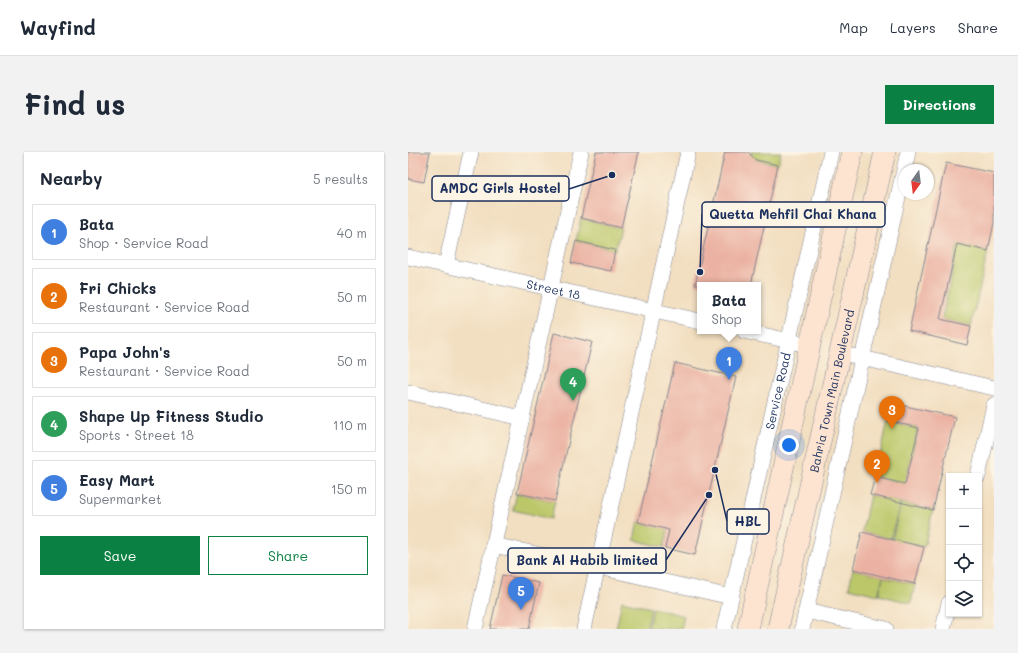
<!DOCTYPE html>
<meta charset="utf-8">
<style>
body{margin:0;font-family:Mali,sans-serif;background:#f2f2f3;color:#1f2937}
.controls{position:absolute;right:12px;bottom:12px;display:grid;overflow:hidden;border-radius:0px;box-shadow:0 1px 3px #0004}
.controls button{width:36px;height:36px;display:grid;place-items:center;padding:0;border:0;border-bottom:1px solid #e0e1e3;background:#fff;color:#1f2937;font:20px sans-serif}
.compass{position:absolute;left:490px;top:12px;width:36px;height:36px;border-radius:50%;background:#fff;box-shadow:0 1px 3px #0004;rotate:194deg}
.you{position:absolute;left:381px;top:293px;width:14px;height:14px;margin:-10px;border:3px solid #fff;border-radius:50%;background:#1a73e8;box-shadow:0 0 0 6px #1a73e833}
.badge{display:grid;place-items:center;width:26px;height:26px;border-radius:50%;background:#0b8043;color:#fff;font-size:13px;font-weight:700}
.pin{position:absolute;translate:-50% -33px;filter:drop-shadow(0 1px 2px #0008)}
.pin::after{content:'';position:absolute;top:21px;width:14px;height:12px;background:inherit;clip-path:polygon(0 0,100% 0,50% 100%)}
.popup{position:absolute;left:289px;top:130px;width:64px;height:52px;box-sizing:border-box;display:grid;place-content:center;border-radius:0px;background:#fff;filter:drop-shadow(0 1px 3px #0005);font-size:13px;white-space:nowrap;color:#747a83}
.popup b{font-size:15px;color:#1f2937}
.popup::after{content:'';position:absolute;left:50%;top:100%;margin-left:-8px;border:8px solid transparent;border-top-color:#fff}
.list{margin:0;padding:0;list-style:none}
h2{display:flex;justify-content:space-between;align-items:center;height:52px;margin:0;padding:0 16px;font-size:17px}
h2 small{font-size:13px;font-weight:400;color:#747a83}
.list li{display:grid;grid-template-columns:26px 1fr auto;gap:12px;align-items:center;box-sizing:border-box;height:56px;margin:0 8px 8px;padding:0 8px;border:1px solid #e0e1e3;border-radius:0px}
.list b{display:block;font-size:15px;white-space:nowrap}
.list p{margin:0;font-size:13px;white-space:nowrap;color:#747a83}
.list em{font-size:13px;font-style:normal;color:#747a83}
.actions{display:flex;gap:8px;padding:12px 16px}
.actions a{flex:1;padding:9px 0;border:1px solid #0b8043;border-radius:0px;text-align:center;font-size:14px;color:#0b8043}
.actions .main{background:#0b8043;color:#fff}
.icon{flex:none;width:22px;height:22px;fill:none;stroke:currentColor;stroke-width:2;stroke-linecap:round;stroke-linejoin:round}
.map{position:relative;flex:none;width:586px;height:477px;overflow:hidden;border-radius:0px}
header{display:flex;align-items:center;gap:24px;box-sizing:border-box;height:56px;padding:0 20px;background:#fff;border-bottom:1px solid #e0e1e3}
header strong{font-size:19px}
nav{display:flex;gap:22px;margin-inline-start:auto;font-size:14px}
.intro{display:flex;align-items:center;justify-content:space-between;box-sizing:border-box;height:96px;padding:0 24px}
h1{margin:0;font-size:28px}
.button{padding:10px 18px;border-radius:0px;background:#0b8043;color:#fff;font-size:14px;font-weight:700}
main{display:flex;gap:24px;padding:0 24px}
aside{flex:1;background:#fff;border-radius:0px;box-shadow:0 1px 3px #0004}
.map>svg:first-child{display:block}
.green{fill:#bbc769;stroke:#6b7b64}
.building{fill:#ebb2a3}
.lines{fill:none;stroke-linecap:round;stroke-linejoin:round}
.street-casing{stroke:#86868f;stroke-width:16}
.secondary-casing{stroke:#86868f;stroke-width:22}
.street{stroke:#fff;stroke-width:15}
.secondary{stroke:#fde4d1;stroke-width:21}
.labels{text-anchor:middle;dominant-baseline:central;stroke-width:4;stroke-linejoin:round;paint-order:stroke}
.street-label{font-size:12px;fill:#1b2f5e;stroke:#fcf5e5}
.leader{fill:none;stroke:#1b2f5e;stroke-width:1.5}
.callout-dot{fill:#1b2f5e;stroke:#fcf5e5;stroke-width:1.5}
.callout{fill:#fcf5e5;stroke:#1b2f5e;stroke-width:1.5}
.callout-label{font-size:13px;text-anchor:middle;font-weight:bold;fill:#1b2f5e}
</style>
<header>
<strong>Wayfind</strong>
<nav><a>Map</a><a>Layers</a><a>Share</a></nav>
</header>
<div class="intro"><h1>Find us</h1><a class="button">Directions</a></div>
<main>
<aside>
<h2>Nearby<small>5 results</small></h2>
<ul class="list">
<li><span class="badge" style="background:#3f7fe0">1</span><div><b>Bata</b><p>Shop · Service Road</p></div><em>40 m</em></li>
<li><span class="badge" style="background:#e8710a">2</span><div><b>Fri Chicks</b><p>Restaurant · Service Road</p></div><em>50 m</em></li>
<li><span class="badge" style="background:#e8710a">3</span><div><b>Papa John's</b><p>Restaurant · Service Road</p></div><em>50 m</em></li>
<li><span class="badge" style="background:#2e9e5b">4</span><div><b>Shape Up Fitness Studio</b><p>Sports · Street 18</p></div><em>110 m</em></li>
<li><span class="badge" style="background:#3f7fe0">5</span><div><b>Easy Mart</b><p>Supermarket</p></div><em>150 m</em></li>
</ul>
<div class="actions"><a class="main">Save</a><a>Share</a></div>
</aside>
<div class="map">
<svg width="586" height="477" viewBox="0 0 586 477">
<rect width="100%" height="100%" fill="#fcf5e5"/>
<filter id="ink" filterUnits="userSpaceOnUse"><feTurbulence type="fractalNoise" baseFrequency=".025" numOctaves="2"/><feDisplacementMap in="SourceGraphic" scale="8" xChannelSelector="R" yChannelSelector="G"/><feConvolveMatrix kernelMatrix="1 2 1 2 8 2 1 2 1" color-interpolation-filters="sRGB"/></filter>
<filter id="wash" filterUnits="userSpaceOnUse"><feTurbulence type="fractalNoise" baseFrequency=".012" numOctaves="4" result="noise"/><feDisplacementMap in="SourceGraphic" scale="16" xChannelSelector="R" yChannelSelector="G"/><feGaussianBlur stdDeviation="0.9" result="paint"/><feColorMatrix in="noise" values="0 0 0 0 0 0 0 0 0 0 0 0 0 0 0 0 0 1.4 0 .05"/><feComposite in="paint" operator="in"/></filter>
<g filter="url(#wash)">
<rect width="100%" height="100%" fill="#f2dec0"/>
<!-- green -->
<g class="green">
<path d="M343,0H373L370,13L342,6Z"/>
<path d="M173,66L213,76L207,98L168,89Z"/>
<path d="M550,92L580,99L563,174L534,167Z"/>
<path d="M480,269L510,276L497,332L467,325Z"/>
<path d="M109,341L147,349L143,367L105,358Z"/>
<path d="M462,343L492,350L483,387L454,380Z"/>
<path d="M493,351L525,358L516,395L484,388Z"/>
<path d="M230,370L260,377L256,395L226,388Z"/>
<path d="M445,417L475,424L470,443L441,436Z"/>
<path d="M475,425L507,432L503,451L471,443Z"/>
<path d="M214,449L243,456L238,477H208Z"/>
<path d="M245,456L276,464L273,477L240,476Z"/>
</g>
<g id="blocks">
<!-- building -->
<g class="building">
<path d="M0,0H22L16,30L0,27Z"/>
<path d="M188,0H231L213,76L173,66Z"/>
<path d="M317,0H340L348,8L370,13L353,88L343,133H287Z"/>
<path d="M538,11L586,21V71L580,99L549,92L532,167L563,174L559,193L501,179Z"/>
<path d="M168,89L207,98L203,119L163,111Z"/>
<path d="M146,181L184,190L147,349L109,341Z"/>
<path d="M267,211L328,225L287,403L257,396L261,378L230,370Z"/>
<path d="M484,251L547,265L525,358L462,343L467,325L497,332L511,276L480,269Z"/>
<path d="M454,380L516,395L507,432L445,417Z"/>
<path d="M94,423L131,431L121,477H82Z"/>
</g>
</g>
</g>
<g filter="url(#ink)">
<use href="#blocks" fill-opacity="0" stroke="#86868f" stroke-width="1"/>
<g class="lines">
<defs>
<g id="street">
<path id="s1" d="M0,105L292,169"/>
<path d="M38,113L63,0"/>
<path d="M336,179L391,191"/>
<path d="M445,204L586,236"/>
<path d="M0,240L114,266"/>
<path d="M570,324L586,253"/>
<path d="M85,393L191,415L323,445"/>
<path d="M398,459L478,477"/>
<path d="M67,477L173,0"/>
<path d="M176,477L280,0"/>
<path id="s2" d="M316,477L423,0"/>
<path d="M394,477L500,0"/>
<path d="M535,477L541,451"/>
</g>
<g id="secondary">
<path d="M340,477L444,0"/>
<path id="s3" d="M370,477L477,0"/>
</g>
</defs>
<!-- street casing -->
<use href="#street" class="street-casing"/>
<!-- secondary casing -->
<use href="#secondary" class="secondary-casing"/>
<!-- street -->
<use href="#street" class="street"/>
<!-- secondary -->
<use href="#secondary" class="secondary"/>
</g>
</g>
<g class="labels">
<!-- street labels -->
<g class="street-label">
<text stroke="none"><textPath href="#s1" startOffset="149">Street 18</textPath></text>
<text stroke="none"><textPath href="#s2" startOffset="244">Service Road</textPath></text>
<text stroke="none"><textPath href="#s3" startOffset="244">Bahria Town Main Boulevard</textPath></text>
</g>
</g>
<!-- callouts -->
<path class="leader" d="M204 23L161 37M292 120L294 62M307 318L319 369M301 343L258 408"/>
<g class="callout-dot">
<circle cx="204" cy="23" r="4"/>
<circle cx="292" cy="120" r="4"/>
<circle cx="307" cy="318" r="4"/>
<circle cx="301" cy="343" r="4"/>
</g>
<g class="callout">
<rect x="24" y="24" width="137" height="25" rx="4"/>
<rect x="294" y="50" width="183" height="25" rx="4"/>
<rect x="319" y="357" width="42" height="25" rx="4"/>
<rect x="100" y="396" width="158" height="25" rx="4"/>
</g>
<g class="callout-label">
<text x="92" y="41">AMDC Girls Hostel</text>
<text x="385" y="67">Quetta Mehfil Chai Khana</text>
<text x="340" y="374">HBL</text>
<text x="179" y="413">Bank Al Habib limited</text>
</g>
</svg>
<div class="controls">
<button>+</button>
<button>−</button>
<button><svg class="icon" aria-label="locate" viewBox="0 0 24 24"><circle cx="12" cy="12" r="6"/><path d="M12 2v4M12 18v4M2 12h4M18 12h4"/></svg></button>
<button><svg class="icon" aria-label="layers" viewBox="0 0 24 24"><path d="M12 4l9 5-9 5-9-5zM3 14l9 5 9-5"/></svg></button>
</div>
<svg class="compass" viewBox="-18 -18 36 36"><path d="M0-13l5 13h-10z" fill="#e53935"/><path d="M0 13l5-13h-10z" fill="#747a83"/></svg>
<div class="you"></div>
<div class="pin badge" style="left:321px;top:228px;background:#3f7fe0">1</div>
<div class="popup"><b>Bata</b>Shop</div>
<div class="pin badge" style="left:469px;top:331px;background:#e8710a">2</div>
<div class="pin badge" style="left:484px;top:277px;background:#e8710a">3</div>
<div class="pin badge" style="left:165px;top:249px;background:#2e9e5b">4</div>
<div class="pin badge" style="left:113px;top:458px;background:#3f7fe0">5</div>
</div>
</main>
